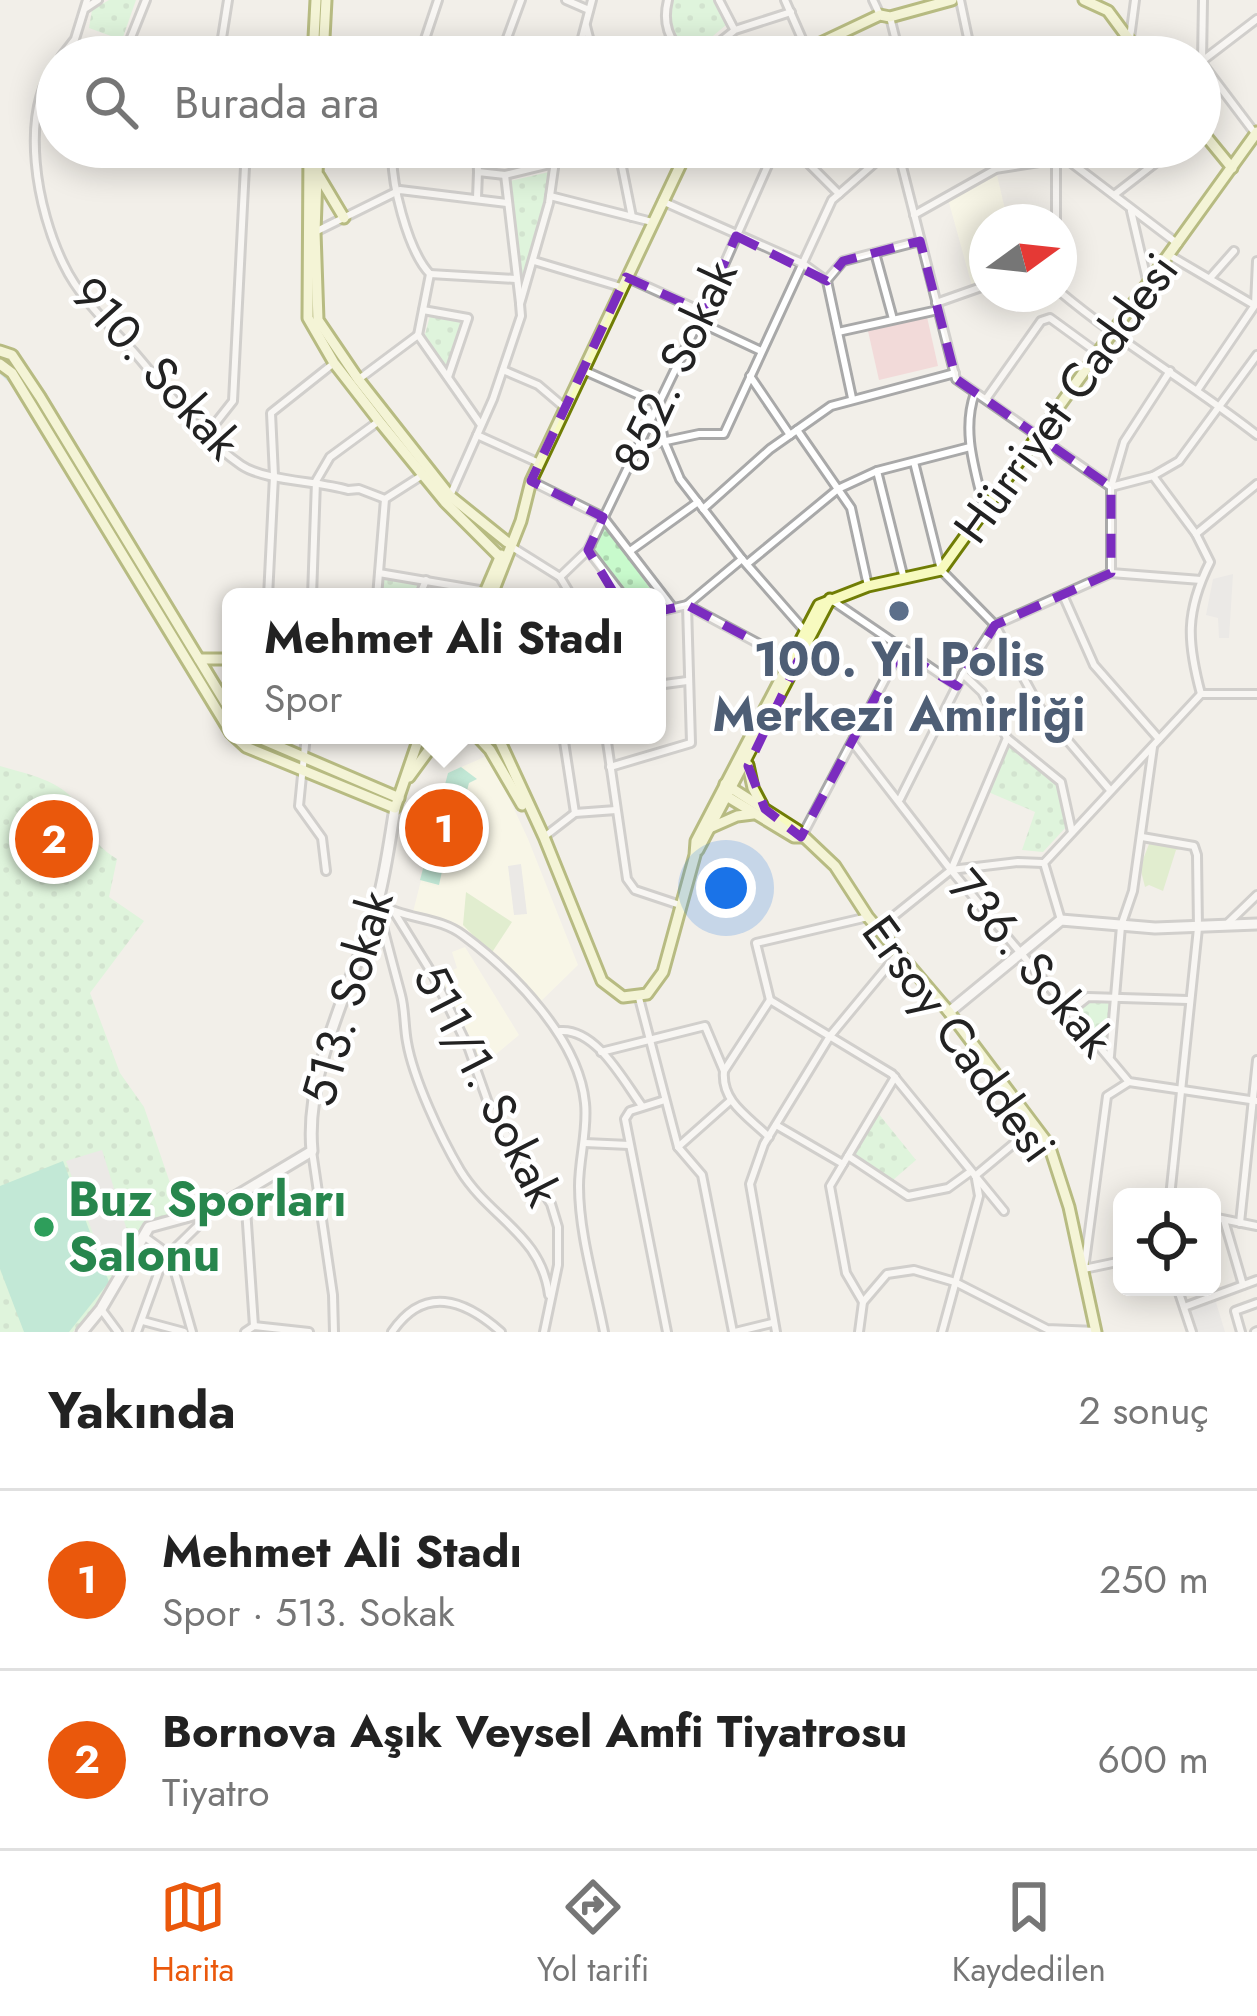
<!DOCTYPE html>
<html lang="tr">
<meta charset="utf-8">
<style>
body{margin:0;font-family:Jost,sans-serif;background:#f6f6f6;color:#222}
.controls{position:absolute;right:36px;bottom:36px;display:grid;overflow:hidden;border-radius:18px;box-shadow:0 6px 30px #0003}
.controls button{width:108px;height:108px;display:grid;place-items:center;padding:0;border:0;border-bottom:3px solid #e0e0e0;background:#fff;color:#222;font:60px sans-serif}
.compass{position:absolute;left:969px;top:204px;width:108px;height:108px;border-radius:50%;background:#fff;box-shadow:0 6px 30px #0003;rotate:75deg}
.you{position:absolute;left:726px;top:888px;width:42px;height:42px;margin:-30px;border:9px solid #fff;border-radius:50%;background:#1a73e8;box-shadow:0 0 0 18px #1a73e833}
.badge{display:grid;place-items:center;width:78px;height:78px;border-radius:50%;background:#ea580c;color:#fff;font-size:39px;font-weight:700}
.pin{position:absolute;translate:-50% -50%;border:6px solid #fff;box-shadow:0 3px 12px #0006}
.popup{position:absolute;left:222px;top:588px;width:444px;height:156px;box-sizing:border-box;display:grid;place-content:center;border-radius:18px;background:#fff;filter:drop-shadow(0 3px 9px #0005);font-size:39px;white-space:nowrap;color:#767676}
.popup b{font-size:45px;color:#222}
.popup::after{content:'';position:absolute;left:50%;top:100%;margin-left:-24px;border:24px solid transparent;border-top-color:#fff}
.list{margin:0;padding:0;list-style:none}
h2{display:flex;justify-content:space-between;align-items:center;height:156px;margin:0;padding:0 48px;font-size:51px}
h2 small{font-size:39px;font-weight:400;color:#767676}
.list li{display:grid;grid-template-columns:78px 1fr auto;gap:36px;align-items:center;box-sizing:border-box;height:180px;padding:0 48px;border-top:3px solid #e0e0e0}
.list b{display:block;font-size:45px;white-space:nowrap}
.list p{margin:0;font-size:39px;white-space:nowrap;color:#767676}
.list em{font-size:39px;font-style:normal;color:#767676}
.icon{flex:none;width:66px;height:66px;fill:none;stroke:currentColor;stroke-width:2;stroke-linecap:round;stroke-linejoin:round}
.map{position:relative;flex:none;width:1257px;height:1332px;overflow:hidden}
.search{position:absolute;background:#fff;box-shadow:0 6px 30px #0003;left:36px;right:36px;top:36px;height:132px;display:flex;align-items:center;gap:30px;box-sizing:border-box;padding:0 42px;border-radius:66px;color:#767676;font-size:45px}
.sheet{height:516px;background:#fff}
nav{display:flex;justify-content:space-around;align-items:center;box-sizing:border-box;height:168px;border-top:3px solid #e0e0e0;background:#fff;font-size:33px;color:#767676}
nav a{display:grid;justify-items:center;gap:6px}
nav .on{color:#ea580c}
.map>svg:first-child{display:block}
.commercial{fill:#f2dad9}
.education{fill:#ffffe5}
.grass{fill:#cdebb0}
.park{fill:url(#park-dots)}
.pitch{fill:#88e0be}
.parking{fill:#e2e2e2}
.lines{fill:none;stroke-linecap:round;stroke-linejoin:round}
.stream{stroke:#aad3df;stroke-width:3}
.minor-casing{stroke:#a9a9a9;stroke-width:12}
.tertiary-casing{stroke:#a9a9a9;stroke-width:15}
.secondary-casing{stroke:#707d05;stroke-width:15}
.minor{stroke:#fff;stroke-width:6}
.tertiary{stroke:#fff;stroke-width:9}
.secondary{stroke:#f7fabf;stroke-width:9}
.marked{fill:none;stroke:#7b2cbf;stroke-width:9;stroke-dasharray:24 15;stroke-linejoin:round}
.service-dot{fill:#5c6f8a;stroke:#fff;stroke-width:4.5}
.leisure-dot{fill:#2e9e5b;stroke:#fff;stroke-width:4.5}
.labels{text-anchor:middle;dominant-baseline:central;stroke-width:9;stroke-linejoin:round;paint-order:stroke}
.street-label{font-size:48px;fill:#222;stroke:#fff}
.service-label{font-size:48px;font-weight:bold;fill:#4e5e75;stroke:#fff}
.leisure-label{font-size:48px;font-weight:bold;fill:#27864d;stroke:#fff;text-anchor:start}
</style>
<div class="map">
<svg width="1257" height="1332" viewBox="0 0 1257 1332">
<defs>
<pattern id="park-dots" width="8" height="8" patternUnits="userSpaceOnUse" patternTransform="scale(3)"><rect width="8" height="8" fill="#c8facc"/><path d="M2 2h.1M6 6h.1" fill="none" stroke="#acd6af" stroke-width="1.8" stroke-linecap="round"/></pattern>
</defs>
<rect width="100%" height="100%" fill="#f2efe9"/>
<!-- commercial -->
<path class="commercial" d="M927,317L938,366L879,380L868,331Z"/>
<!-- education -->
<g class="education">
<path d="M997,175L1008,222H987V278L972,286L948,199Z"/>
<path d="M489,755L528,839L578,965L537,1005L468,934L440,919L413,912L448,773Z"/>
<path d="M465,947L519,1035L482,1066L440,976L457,968L452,952Z"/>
</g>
<!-- grass -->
<g class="grass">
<path d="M1151,839L1193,847L1176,850L1163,891L1149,885L1145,887L1140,867Z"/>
<path d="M466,892L512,922L491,954L463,925Z"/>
</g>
<!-- park -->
<g class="park">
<path d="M109,0H136L122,40L89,28L92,10Z"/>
<path d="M671,0H713L726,25L689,56L682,45L672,39L667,18Z"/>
<path d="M549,172L548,195L521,293L510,181Z"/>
<path d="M430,316L464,322L447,367L424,338Z"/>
<path d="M604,523L656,597H625L591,548Z"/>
<path d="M379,573L426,580L419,597H377Z"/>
<path d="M1008,740L1058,782L1068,825L1043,852L1022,850L1035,812L986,791Z"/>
<path d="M0,766C27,774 61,780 78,805C94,830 89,842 117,859L109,897L144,921L90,993L120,1073L144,1107L181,1215C126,1225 132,1254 106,1295C97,1309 83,1320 73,1332H0Z"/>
<path d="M1089,999H1114L1108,1050L1072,1012Z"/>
<path d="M878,1113L916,1160L893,1180L853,1155Z"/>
</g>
<!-- pitch -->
<g class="pitch">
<path d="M461,767L477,779L469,783L464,802L455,812L439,885L420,880L448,773Z"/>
<path d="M63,1161L109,1282L69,1332H24L0,1269V1186Z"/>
</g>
<!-- parking -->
<g class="parking">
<path d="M1233,574L1229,638H1219L1218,618L1206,615L1213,579Z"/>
<path d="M521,864L527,914L514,915L508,866Z"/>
<path d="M102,1150L130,1240L108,1274L66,1161Z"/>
<path d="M1215,1299L1225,1332H1195L1187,1309Z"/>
</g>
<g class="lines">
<!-- stream -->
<path class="stream" d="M0,372L14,385"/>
<defs>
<g id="minor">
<path d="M146,0L128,45L158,57"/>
<path d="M566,0L589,10"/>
<path d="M668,0C662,24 669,39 685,57"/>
<path d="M719,0L734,29"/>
<path d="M785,0L806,48"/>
<path d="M873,0L880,15"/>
<path d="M960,0L972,57"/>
<path d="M86,8L98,0"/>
<path d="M890,17L900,57"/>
<path d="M586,26L594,57"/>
<path d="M1130,38L1135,0"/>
<path d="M61,57L75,39L87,0"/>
<path d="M219,57L228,0"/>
<path d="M419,57L438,0"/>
<path d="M500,57L521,0"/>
<path d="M577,57L592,0"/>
<path d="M607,57L671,40"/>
<path d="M701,57L735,30L791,12"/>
<path d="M1033,57H1035"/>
<path d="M1202,61L1257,19"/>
<path d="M1202,61L1203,0"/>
<path d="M57,63C18,113 37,211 64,265C79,297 109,325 133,351C167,390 199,436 241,465C264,481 318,481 348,490L359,489L385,499"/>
<path d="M1202,63L1257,136"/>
<path d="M393,147C389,179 408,251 430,274L418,335"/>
<path d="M477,147L478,172"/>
<path d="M618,147L632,217"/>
<path d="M663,147L682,159"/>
<path d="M897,147L956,379L1111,487L1153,476L1179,461L1257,355"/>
<path d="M991,147L995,169L1065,158L1178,244"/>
<path d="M1065,158L1079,147"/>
<path d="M505,175L520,303"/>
<path d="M839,194L893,147"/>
<path d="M1114,195L1176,147"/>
<path d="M550,196L652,222"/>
<path d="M477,198L478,172L505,175L554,163"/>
<path d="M662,201L802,263L827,281L852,398"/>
<path d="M1131,211L1148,284"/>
<path d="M914,215L994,170"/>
<path d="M1056,222V159"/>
<path d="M317,231L400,190L507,203"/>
<path d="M875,253L893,319"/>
<path d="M1169,255L1254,305"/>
<path d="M534,261L621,287"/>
<path d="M430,274L516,279"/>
<path d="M626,277L703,312"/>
<path d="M1211,277L1234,251"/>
<path d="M827,280L843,261L920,241"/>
<path d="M1059,291C1122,344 1192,384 1257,435"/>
<path d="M936,303L987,285"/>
<path d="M423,310L468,318L448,377"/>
<path d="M699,322L761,351"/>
<path d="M838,332L938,310"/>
<path d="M418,335L481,425"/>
<path d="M503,370L538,385L565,408"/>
<path d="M585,371L657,403L664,441L680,479L742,559L805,631"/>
<path d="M750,376L790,435"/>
<path d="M359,379L418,335"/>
<path d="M1198,389L1255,305L1257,261"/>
<path d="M975,393C961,432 976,472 985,512"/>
<path d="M986,399L1041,321L1050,318L1098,353"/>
<path d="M797,430L851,508L868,586"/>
<path d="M207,434L233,401L246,147"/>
<path d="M477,435L539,463"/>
<path d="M638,447L699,434H724L832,200L839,194L801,156L803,147"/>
<path d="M914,462L941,570L995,625L1040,708L1110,790"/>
<path d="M877,471L904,579"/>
<path d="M1153,476L1196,534L1210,562C1185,612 1187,642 1201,694"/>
<path d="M531,481L603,517L673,608"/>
<path d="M450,496L493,399L521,316L520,304L549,203L557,147"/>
<path d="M703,509L770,449L831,406L955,373"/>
<path d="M1196,534L1257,484"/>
<path d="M509,545L560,577L572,597"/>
<path d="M588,550L624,597"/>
<path d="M630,551L698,502"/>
<path d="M747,564L838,489L877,471L970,447"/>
<path d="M379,573L485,591"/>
<path d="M1111,573V487L1124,442L1170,371"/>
<path d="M560,577L588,550L703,312L776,147"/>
<path d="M493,594L516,597"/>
<path d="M1063,595L1094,665L1159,739"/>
<path d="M268,597L274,476L271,413L334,363"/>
<path d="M312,597L316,481L330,457L379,421"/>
<path d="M377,597L385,499L421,476"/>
<path d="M419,597L426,580"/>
<path d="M833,601L956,685"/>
<path d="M657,612L687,605L789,660"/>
<path d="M657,685L687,681"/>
<path d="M1201,694H1257"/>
<path d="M306,735L299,806L322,838L326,871"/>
<path d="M563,735L575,813"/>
<path d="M606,735L627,879L635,890L680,905"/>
<path d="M1007,738L1061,782L1072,832"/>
<path d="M853,743L951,870L1129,1082L1257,1101"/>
<path d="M610,767L691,743L687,605L742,559"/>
<path d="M900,799L963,674L995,625L1111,573L1201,580"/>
<path d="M803,834L900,651"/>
<path d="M544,837L575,813L616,810"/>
<path d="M1142,837L1194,846L1197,855L1198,928L1170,1197"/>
<path d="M951,870L1018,862L1043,863"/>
<path d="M377,902C403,920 438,916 463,935C513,972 579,1039 585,1103C588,1130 579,1158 579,1186C579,1234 595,1285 604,1332"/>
<path d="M378,906C385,936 393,965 401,995C405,1010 404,1026 407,1042C413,1078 441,1138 460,1170C490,1219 541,1234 549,1295"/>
<path d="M396,915L433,975L469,1049L491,1111L551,1204L558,1227V1265L544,1332"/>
<path d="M868,917L756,943L770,1000L892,1074L1004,1211"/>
<path d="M1061,920L1044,863L1201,694"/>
<path d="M1228,923L1257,895"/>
<path d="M879,928L951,870L1007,738L982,692L963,674"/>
<path d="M639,998L678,1147L702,1175L733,1332"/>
<path d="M1069,1012L1088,997L1188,1000"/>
<path d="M560,1031C596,1028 623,1080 642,1106"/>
<path d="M601,1052L705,1026L724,1071"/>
<path d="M1110,1056L1121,926L1133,891L1153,747"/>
<path d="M665,1100L630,1111L625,1119L667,1332"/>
<path d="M776,1125L843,1164"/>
<path d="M769,1137C749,1117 721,1102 724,1071L770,1000"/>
<path d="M585,1143L629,1145"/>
<path d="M678,1147L731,1100"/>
<path d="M312,1151L333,1295L334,1332"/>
<path d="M848,1156L908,1196L948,1188L970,1172"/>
<path d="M975,1176L1035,1126"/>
<path d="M245,1194L254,1326"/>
<path d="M1212,1217L1257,1226"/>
<path d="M1224,1220L1243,1285"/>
<path d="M1240,1223L1257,1060"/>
<path d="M145,1237L170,1255L192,1332"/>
<path d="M1122,1261L1084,1269L1107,1096L1129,1082"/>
<path d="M1177,1287L1192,1332"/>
<path d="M863,1302L846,1273L830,1186L895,1077"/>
<path d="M1184,1307L1257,1280"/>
<path d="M101,1309L118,1332"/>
<path d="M143,1321L184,1332"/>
<path d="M137,1332L163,1260L213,1211"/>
<path d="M245,1332L254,1326L309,1332"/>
<path d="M392,1332C424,1285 464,1299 501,1332"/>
<path d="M735,1332L772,1323"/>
<path d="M776,1332L750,1184L764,1144L830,1036L898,954"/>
<path d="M859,1332L863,1302L887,1274L914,1270L955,1282L1047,1329L1096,1331"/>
<path d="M942,1332L979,1196L976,1179"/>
<path d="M1241,1332L1235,1311L1257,1303"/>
<path d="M1255,1332L1257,1331"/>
</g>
<g id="tertiary">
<path d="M949,1012L1061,920L1155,928L1257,924"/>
<path d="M82,1332L101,1309L149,1227L215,1209L312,1151C304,1068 356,978 378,900C386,870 390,838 395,808"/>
</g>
<g id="secondary">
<path d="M1084,0L1108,11L1142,57"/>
<path d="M313,57L316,0"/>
<path d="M323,57L326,0"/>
<path d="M791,57L880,15L890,17L952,0"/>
<path d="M1200,129L1232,168"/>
<path d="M309,147L308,318L334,363L379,421L445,502L500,557"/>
<path d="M318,147L315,232L318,320L358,379L450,496L507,542"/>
<path d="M319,176L344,218"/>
<path d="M0,351L12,355L40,397L231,712"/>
<path d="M0,364L12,373L231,733"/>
<path d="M483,597L501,555"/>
<path d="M491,597L521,521L531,481L689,147"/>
<path d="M199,659H231"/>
<path d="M233,735L246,747L395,808L420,735"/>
<path d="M252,735L399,798"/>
<path d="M476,735L490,750L522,805"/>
<path d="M497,735L544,837L602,981L623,997L647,994L663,972L695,855L696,841L819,605L868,586L941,570L1257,132"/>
<path d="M748,765L753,788L762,805"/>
<path d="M409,777L431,747L448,735"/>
<path d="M725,784L797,830L835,866L868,917L949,1012L1049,1145L1069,1207L1096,1332"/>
<path d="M723,794L794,837H801"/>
<path d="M712,827L737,816L753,814"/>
<path d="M698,850L830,599"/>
</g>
</defs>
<!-- minor casing -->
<use href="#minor" class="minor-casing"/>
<!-- tertiary casing -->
<use href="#tertiary" class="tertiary-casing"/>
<!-- secondary casing -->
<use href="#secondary" class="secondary-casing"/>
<!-- minor -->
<use href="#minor" class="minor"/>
<!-- tertiary -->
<use href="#tertiary" class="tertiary"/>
<!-- secondary -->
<use href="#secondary" class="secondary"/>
</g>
<!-- marked area -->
<path d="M0 0H1257V1332H0ZM736,236L827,281L843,261L920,241L956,379L1111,487V573L995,625L957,686L900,651L801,837L765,809L748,766L797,664L687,605L629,618L588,550L603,517L531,481L626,277L703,312Z" fill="#f2efe9" fill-opacity=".55" fill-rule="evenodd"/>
<path class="marked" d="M736,236L827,281L843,261L920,241L956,379L1111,487V573L995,625L957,686L900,651L801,837L765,809L748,766L797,664L687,605L629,618L588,550L603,517L531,481L626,277L703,312Z"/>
<!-- markers -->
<circle class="service-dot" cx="899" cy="611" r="12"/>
<circle class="leisure-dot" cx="44" cy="1227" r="12"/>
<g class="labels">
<!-- street labels -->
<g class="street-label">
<text transform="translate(675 366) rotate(-65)">852. Sokak</text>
<text transform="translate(156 368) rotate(48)">910. Sokak</text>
<text transform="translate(1066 398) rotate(-54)">Hürriyet Caddesi</text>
<text transform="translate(1031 963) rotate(50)">736. Sokak</text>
<text transform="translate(347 998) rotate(-74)">513. Sokak</text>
<text transform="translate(959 1039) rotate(54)">Ersoy Caddesi</text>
<text transform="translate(487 1085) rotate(63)">511/1. Sokak</text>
</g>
<!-- service labels -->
<g class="service-label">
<text x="899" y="659">100. Yıl Polis<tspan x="899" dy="55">Merkezi Amirliği</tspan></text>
</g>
<!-- leisure labels -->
<g class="leisure-label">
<text x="68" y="1199">Buz Sporları<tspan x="68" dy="55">Salonu</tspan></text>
</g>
</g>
</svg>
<div class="controls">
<button><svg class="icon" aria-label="locate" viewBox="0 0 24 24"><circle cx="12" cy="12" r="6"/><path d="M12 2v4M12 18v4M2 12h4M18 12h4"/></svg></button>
</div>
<svg class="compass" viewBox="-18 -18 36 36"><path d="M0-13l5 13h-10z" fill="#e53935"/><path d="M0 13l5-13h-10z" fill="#767676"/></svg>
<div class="you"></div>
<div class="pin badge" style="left:444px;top:828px">1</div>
<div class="popup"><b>Mehmet Ali Stadı</b>Spor</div>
<div class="pin badge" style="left:54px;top:839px">2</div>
<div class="search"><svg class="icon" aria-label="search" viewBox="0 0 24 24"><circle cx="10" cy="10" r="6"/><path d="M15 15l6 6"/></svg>Burada ara</div>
</div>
<section class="sheet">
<h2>Yakında<small>2 sonuç</small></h2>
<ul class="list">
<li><span class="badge">1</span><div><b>Mehmet Ali Stadı</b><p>Spor · 513. Sokak</p></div><em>250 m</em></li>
<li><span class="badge">2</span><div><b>Bornova Aşık Veysel Amfi Tiyatrosu</b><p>Tiyatro</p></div><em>600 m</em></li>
</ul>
</section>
<nav>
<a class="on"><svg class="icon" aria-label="map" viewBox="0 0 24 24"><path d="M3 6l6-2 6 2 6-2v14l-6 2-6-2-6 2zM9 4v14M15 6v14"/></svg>Harita</a>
<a><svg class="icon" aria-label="directions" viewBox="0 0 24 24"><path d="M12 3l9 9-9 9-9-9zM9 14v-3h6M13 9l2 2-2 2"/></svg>Yol tarifi</a>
<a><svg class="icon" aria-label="saved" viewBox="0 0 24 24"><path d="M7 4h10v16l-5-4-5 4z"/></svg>Kaydedilen</a>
</nav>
